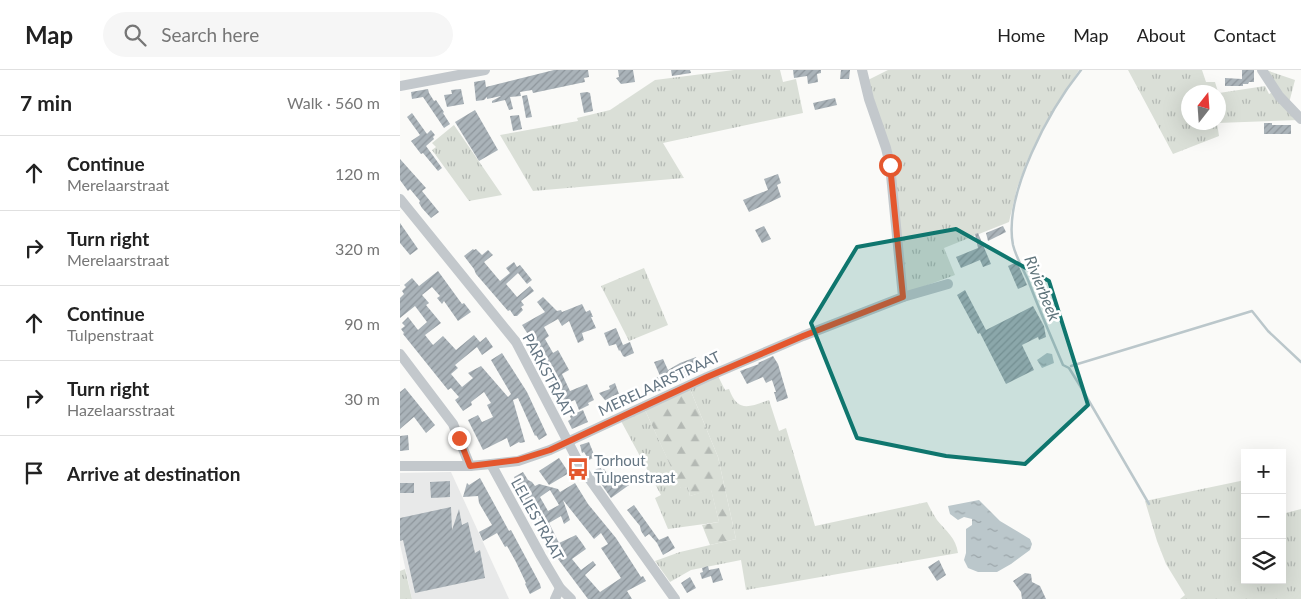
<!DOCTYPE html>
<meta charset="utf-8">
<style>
body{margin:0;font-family:Lato,sans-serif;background:#f6f6f6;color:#222}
.controls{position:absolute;right:15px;bottom:15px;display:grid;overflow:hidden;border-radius:0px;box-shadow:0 5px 20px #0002}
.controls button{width:45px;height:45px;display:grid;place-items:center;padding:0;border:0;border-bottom:1px solid #e0e0e0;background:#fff;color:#222;font:25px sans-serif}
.compass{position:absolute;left:781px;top:15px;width:45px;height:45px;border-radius:50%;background:#fff;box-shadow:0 5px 20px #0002;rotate:17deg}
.stop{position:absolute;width:15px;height:15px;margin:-11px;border:4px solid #e4572e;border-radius:50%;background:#fff}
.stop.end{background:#e4572e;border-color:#fff;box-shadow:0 1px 5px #0008}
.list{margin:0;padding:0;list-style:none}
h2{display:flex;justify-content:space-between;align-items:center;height:65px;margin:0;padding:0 20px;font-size:21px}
h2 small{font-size:16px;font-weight:400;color:#767676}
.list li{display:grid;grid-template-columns:32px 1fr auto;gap:15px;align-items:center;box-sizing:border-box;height:75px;padding:0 20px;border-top:1px solid #e0e0e0}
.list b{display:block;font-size:19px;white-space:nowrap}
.list p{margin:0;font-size:16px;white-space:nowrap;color:#767676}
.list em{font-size:16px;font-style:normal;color:#767676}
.icon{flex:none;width:28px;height:28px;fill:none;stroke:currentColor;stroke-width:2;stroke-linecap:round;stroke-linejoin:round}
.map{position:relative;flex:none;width:901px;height:529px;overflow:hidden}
header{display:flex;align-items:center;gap:30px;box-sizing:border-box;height:70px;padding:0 25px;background:#fff;border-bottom:1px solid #e0e0e0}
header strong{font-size:24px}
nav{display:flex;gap:28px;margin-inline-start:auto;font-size:18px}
.search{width:350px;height:45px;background:#f6f6f6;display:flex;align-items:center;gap:12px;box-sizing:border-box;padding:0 18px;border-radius:28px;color:#767676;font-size:19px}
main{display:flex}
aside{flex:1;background:#fff}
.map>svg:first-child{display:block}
.built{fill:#e8e9e9}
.grass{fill:url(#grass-tufts)}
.forest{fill:url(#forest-firs)}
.water{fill:url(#water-ripples)}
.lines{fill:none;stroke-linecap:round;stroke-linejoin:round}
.stream{stroke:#bbc7cb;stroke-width:2.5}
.building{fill:url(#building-hatch);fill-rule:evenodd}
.minor{stroke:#c3c8cc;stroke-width:10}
.route{stroke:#e4572e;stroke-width:6}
.marked{fill:#0f766e;fill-opacity:0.2;stroke:#0f766e;stroke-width:4;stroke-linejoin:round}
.labels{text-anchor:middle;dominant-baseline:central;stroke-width:5;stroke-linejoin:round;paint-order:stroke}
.street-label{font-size:15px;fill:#657683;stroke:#fff}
.poi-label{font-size:15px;fill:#657683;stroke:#fff;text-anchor:start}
.water-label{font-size:16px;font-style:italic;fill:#60757c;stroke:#fff}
</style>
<header>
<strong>Map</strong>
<div class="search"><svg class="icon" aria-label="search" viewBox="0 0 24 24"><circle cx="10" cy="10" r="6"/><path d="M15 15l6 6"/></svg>Search here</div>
<nav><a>Home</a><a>Map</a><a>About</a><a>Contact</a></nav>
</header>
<main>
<aside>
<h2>7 min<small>Walk · 560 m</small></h2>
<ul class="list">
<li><svg class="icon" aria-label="ahead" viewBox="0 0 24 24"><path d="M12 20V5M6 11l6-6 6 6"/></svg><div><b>Continue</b><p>Merelaarstraat</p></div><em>120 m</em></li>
<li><svg class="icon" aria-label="right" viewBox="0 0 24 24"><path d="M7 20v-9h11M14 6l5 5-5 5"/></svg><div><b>Turn right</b><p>Merelaarstraat</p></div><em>320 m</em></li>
<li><svg class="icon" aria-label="ahead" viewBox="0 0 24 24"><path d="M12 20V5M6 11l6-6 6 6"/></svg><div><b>Continue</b><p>Tulpenstraat</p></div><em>90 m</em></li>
<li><svg class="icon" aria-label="right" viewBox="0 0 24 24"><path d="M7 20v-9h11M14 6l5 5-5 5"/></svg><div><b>Turn right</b><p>Hazelaarsstraat</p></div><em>30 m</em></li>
<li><svg class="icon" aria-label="arrive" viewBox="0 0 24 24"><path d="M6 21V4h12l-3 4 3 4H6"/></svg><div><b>Arrive at destination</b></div></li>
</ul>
</aside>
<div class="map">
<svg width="901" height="529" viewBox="0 0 901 529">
<defs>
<pattern id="grass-tufts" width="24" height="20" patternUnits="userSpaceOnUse" patternTransform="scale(1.25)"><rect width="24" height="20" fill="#dadfd7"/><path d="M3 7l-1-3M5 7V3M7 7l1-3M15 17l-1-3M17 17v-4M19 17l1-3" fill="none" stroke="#b4b9b4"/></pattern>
<pattern id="forest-firs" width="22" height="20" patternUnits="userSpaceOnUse" patternTransform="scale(1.25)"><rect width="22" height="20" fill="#dadfd7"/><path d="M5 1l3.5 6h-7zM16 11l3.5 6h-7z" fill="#b4b9b4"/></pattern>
<pattern id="water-ripples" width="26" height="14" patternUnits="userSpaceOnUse" patternTransform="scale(1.25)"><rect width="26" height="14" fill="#bbc7cb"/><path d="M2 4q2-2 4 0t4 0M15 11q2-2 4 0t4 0" fill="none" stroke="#9ca6aa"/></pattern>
<pattern id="building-hatch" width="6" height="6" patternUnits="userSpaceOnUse" patternTransform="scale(1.25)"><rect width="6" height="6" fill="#aab3b9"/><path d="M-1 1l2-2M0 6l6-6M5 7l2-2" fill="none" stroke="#8e969c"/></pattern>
</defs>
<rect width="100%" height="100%" fill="#fafaf8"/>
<!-- built -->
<path class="built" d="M51,402L109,529H12L0,474V403Z"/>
<!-- grass -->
<g class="grass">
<path d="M334,0H380L383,12L396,9L403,43L263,73L284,108L133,121L100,65L178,51L177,48L210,40L255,10Z"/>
<path d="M488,0H679L645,54L627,91L617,118L609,152L544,178L555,205L506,223L491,88L468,10Z"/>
<path d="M728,0H802L806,12H815L818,22H788V52H818L819,23L865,16L869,24L873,22L899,50L817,53L819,66L773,84Z"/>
<path d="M866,0L895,10L889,33Z"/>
<path d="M54,55L102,125L69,131L32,80L36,77L32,73Z"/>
<path d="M244,198L268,255L229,271L201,216Z"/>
<path d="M318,306L325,320L329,319C338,343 349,337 369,330L379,361L386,358L415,456L527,432C530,438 533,444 537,450C546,461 556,468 558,483L346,520L341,490L291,500L270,512L255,491L280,482L336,469L318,387L290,319Z"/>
<path d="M245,340L281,418L288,417L290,426L311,419L319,452L268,459L255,428L261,425L221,351Z"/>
<path d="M845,410V510H882V444L901,439V529H780L785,525L766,494L757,471L745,431Z"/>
<path d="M5,499L12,529H0V501Z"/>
</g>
<!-- forest -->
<path class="forest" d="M290,319L318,387L336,469L310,475L302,455L319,452L311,420L290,426L288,417L281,419L245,340Z"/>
<!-- water -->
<g class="water">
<path d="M647,283L652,284L654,293L642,298L637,290Z"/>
<path d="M579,430L600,451L630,469L632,474L630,480L611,494L597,502H578L568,498L564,490L566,483V459L572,455V449L564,447L558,450L550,444L548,436Z"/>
</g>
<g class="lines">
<!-- stream -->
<g class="stream">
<path d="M681,0C650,39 603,124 613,175C616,187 623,199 628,210C639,239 651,267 663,295L669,298L682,319L749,434"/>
<path d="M671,296L852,241L868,261L901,292"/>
</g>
</g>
<!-- building -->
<g class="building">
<path d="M154,0H188L189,7L184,8L185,12L133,23L132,20L120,22L121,26L110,27L113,39L109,40L105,30L92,33V31L101,26L87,29V27L84,30L76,31L74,12L85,10L86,17Z"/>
<path d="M218,0H233L235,12L221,14L216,8L219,7Z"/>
<path d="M271,0H290L291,3L272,6Z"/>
<path d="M393,0H421V3L417,4L418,12L408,14L407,6L394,8Z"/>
<path d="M441,0H450L449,9H440Z"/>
<path d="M842,0H854V12H849L848,14H843V16H825V8L842,9Z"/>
<path d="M28,19L29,23L34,31L36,30L44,42L43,43L50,54L44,58L23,27L12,29L11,22Z"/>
<path d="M61,19L64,34L47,37L44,25L52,24L51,20Z"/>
<path d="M187,22L190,23L193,41L184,43L180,23Z"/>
<path d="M127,25L132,47L126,48L122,26Z"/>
<path d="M435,28L437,35L415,40L413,33Z"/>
<path d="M75,40L98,80L79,91L55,52Z"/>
<path d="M12,43L27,64L31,60L35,65L33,67L34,69L26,76L42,98L38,101L23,83L21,84L11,71L20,65L7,47Z"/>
<path d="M119,45L122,59L113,61L110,46Z"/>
<path d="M864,53H872V55H891V64H864Z"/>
<path d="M0,89L26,118L22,121L39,142L31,148L22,138L19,133L20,131L10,119L8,121L0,110Z"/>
<path d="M378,104L381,113L377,115L381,127L349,142L343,130L368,120L364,109Z"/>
<path d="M0,153L18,179L10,185L0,173Z"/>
<path d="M364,156L371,169L362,173L355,160Z"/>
<path d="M603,156L606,162L588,171L586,163Z"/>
<path d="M578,163L591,194L583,197L580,190L561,198L556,187L578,178L575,164Z"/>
<path d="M73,179L74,180L76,179L82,185L88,180L93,185L84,192L100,211L110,203L106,198L114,192L117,197L120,195L132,210L127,214L118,203L106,214L117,227L130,216L134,221L121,231L124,235L121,237L123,240L117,246H114L110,240L108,241L76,204L74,199L64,186Z"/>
<path d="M617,192L627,215L618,219L608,196Z"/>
<path d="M38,201L62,234L64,233L71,242L58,251L44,231L42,234L37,228L40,226L32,217L22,225L29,233L26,235L41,253L25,265L33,275L43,266L56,280L74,265L80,272L86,267L93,277L82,285L77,277L55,295L58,298L51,304L62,317L73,308L68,303L81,296L108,327L111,324L91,290L102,283L127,322L147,365L139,370L136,365L135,366L118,328L113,330L125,372L120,373L119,372L110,377L107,368L83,380L68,350L78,345L82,352L93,347L87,335L91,333L84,322L71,332L72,335L63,341L55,330L59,327L51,318L48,320L3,264L4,263L1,259L5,256L2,253L8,247L18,260L27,252L15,236L0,248V228L4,224L2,221L6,217L4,215L12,208L19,216Z"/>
<path d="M565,220L586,260L633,236L644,256L646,267L639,270L638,267L622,275L634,300L606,314L580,263L578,264L557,225Z"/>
<path d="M143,227L157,241L161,240L162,242L182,234L186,242L190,240L193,247H191L196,258L182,263L184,270L178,273L169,251L162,256L158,249L144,257L149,266L145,269L153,283L158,280L169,300L162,304L170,321L187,314L194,330L188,333L189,335L179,340L175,330L162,335L149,309L148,303H150L143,288L122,255L145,242L137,232Z"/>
<path d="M216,258L223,275L230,272L234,283L225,287L223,286L220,280L219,281L216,274L209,276L204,263Z"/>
<path d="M373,286L378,294L388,328L377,332L374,322H376L372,310L366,313L363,307L347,314L340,301L359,294L358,293Z"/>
<path d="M296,287L298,293L291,296L295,303L257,322L253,312L255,311L254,309L260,306L254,292L263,289L268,300L280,293Z"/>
<path d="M215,313L219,324L211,327L218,341L215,342L199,323L210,319L209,316Z"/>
<path d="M5,318L35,355L26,363L14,347L0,359V322Z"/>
<path d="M183,340L188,352L172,359L168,351L171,349L170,346Z"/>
<path d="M8,365L9,380L0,381V366Z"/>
<path d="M189,372L195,387L189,390L184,382L182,383L180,375Z"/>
<path d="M159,388L169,403L149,415L139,401Z"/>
<path d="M200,397L202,400L204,399L213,413L216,411L218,413L224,408L229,415L211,428L195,405L197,403L195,400Z"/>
<path d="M123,402L128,410L132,412L135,416L139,414L158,419L160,422L175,413L188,434L216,468L241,507L243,506L246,511L227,521L232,529H188L155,485L115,410L114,407ZM150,420L159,435L148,441L140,427ZM163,430L194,469L201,463L208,474L201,478L221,508L200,522L185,505L196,495L193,491L181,500L172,489L186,479L182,473L176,465L159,473L149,453L161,446L164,454L170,450Z"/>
<path d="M80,408L109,461L111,460L140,514L141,518L130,524L125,514L126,513L116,492L107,476L105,477L97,463L83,471L79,462L92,455L79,433L78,426L63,427L67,413L69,415Z"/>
<path d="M50,411V427L31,428L30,412Z"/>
<rect x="0" y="413" width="14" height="10"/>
<path d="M234,435L259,470L268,466L275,478L263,485L257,473L249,464L245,467L241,461L240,456L227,440Z"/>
<path d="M51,437L52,460L59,439L62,455L68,452L75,483L80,480L85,508L15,523L3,470L0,471V448Z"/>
<path d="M539,490L546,505L537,511L528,497Z"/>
<path d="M308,496L309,500L319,498L323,510L313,513L311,506L302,509L300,503L303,502L302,498Z"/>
<path d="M625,503L631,504L632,512L640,516L646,529H622L621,522L613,511Z"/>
<path d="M290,507L296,518L287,523L281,513Z"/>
</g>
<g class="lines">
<!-- minor -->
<g class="minor">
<path d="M862,0L879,26L901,49"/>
<path d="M0,16L85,0"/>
<path d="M0,129L116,272L181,397L275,529"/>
<path d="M503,227L548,214"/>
<path d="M0,284L53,354L70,396"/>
<path d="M91,394L141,486L160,518L171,529"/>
<path d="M0,396H70L91,394L118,391L150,380L307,307L403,266L503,227L490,95L486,78L469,29L462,0"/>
<path d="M155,529L160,518"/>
</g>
</g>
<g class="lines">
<!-- route -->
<path class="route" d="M59,368L70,396L118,390L150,380L307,307L403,266L503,227L490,95"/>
</g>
<!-- marked area -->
<path class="marked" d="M556,159L649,211L688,335L625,394L546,386L457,368L411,253L457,177Z"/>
<!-- icons -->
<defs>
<symbol id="bus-bare" viewBox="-9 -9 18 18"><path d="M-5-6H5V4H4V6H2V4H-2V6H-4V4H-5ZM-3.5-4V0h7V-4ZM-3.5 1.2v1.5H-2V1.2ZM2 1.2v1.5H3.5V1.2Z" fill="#e4572e" stroke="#fff" stroke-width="2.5" paint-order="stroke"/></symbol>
</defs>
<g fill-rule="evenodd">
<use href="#bus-bare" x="162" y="383" width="32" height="32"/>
</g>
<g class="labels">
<!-- street labels -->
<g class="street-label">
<text transform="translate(149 305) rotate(62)">PARKSTRAAT</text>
<text transform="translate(259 313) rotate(-25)">MERELAARSTRAAT</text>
<text transform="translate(138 449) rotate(61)">LELIESTRAAT</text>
</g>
<!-- poi labels -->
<g class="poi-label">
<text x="194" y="390">Torhout<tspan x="194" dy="17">Tulpenstraat</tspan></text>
</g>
<!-- water labels -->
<g class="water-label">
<text transform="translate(643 218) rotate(68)">Rivierbeek</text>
</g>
</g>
</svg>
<div class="controls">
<button>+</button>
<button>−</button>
<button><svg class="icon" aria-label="layers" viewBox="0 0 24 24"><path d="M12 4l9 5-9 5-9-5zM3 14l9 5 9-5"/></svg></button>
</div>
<svg class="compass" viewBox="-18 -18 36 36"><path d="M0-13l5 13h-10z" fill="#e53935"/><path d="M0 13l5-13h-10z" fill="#767676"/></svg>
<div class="stop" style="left:490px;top:95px"></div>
<div class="stop end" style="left:59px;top:368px"></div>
</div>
</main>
